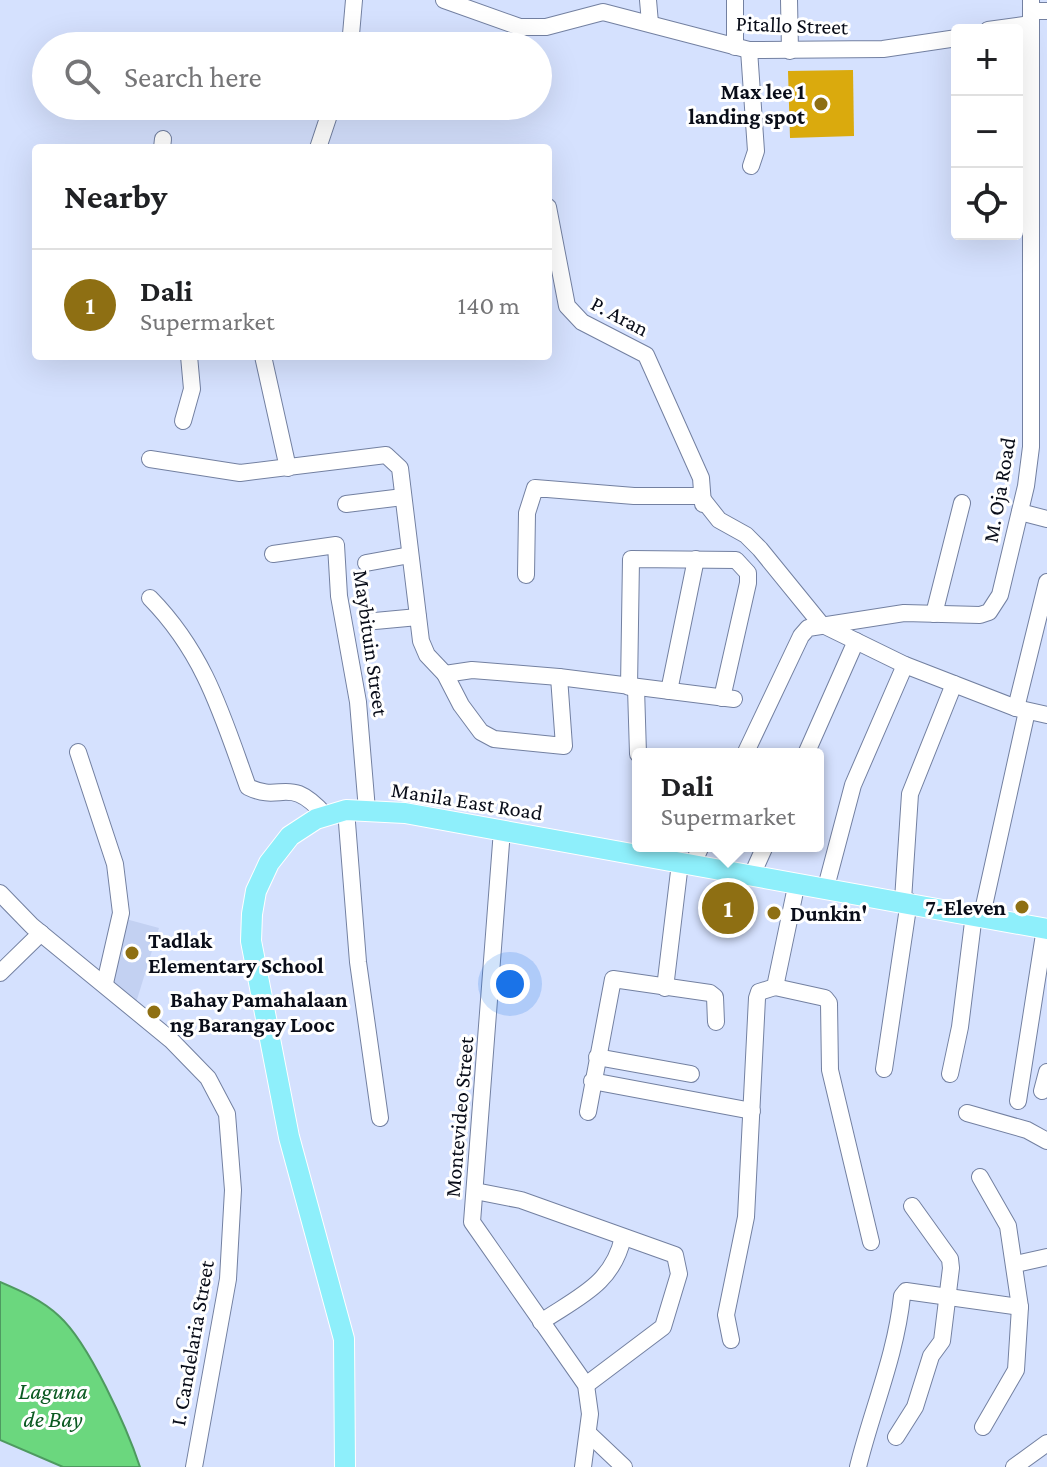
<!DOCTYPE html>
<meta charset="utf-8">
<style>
body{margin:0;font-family:"Crimson Pro",serif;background:#f6f6f6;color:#202124}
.controls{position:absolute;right:24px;top:24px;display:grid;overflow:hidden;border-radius:8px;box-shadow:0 8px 32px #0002}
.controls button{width:72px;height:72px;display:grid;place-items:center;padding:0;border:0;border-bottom:2px solid #e0e0e0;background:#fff;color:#202124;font:40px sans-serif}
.you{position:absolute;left:510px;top:984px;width:28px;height:28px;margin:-20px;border:6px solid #fff;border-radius:50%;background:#1a73e8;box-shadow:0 0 0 12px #1a73e833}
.badge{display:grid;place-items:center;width:52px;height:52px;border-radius:50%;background:#8e6f13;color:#fff;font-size:26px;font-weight:700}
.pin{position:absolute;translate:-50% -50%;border:4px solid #fff;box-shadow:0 2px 8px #0006}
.popup{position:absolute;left:632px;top:748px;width:192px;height:104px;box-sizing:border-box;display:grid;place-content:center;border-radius:8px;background:#fff;filter:drop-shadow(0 2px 6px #0005);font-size:26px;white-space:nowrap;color:#757577}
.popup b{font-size:30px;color:#202124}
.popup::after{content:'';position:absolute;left:50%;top:100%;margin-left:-16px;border:16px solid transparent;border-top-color:#fff}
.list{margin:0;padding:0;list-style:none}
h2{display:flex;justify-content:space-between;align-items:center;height:104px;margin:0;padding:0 32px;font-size:34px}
h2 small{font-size:26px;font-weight:400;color:#757577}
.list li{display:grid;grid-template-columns:52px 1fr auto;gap:24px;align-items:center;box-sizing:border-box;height:112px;padding:0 32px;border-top:2px solid #e0e0e0}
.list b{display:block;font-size:30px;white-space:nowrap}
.list p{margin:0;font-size:26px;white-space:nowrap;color:#757577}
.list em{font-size:26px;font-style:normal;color:#757577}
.icon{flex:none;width:44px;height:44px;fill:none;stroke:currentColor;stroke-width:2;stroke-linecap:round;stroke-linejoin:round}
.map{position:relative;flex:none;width:1047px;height:1467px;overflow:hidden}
.search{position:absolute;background:#fff;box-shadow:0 8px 32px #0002;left:32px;top:32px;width:520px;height:88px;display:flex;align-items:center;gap:20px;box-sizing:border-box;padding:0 28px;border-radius:44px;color:#757577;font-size:30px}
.panel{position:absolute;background:#fff;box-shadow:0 8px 32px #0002;left:32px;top:144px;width:520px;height:216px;border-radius:8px}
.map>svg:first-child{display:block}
.built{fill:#c3d1f2}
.green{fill:#daaa0d}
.water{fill:#6bd77e;stroke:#4e9a60;stroke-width:2}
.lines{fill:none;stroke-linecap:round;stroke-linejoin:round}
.minor-casing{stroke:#7380a1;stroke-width:18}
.major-casing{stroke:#fff;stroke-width:22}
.minor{stroke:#fff;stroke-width:16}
.major{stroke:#8eeffb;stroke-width:20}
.poi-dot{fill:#8e6f13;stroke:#fff;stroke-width:3}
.labels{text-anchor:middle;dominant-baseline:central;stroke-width:6;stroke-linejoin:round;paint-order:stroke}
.street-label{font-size:22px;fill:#090d19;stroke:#fff}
.poi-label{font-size:22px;font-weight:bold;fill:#090d19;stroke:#fff;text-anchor:start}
.water-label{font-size:24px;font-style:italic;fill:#0b5a22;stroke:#fff}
</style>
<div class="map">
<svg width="1047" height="1467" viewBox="0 0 1047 1467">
<rect width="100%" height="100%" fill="#d5e1fe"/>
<!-- built -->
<path class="built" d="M122,918L159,928L135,1006L108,979Z"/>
<!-- green -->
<path class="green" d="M853,70L854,136L790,138L788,71Z"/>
<!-- water -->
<path class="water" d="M0,1282C21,1291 42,1300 59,1316C89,1343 127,1428 140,1467H63L0,1440Z"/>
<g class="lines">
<defs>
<g id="minor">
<path d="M444,0L520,27H546L603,12L749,50L883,49L957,38"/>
<path d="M648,0L650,23"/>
<path d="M789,0L790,51"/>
<path d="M1031,11H1047"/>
<path d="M988,30L1031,24"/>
<path d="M350,46L354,0"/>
<path d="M735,47V0"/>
<path d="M749,50L756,151L751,166"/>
<path d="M162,148L163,139"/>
<path d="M318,148L332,106"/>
<path d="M548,207L567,306L582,322L646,355L701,478L703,504"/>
<path d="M263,356L288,468"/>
<path d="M183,421L192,389L189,356"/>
<path d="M150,459L240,473L386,455L400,468L421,641L427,655L445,674L461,705L481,732L494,739L564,746L559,677"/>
<path d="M346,504L403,497"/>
<path d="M1020,512L1047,519"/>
<path d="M273,554L336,545L339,596L358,702L367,810"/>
<path d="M366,563L410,555"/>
<path d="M526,575L527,513L535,488L634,496H700L719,520L746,535L760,549L821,624L905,665L1016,708L1047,715"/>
<path d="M150,598C205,654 222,715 248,787C283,804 288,773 326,816"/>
<path d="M934,614L962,503"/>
<path d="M375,621L418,617"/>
<path d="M445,674L472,670L559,677L734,699"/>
<path d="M629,687L631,559L736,560L748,573V583L722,698"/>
<path d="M636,688L638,754"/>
<path d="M669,691L696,559"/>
<path d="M1016,708L1047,582"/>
<path d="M78,752L115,864L121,913L105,983"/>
<path d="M745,754L801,636L808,628L904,613L980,615L989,612L1000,595L1026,486L1031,447V0"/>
<path d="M806,754L856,641"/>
<path d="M346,810L358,962L380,1118"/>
<path d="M502,830L472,1222L586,1385L590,1414L583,1467"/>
<path d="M692,866L701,846"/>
<path d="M752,875L765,846"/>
<path d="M826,887L853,785L905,665"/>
<path d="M0,893L32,926L171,1040L208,1078L227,1114L233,1190L228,1279L194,1467"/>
<path d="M903,900L910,794L954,684"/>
<path d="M982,915L1027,711"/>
<path d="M0,973L41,933"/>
<path d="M775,987L825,998L829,1003L830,1070L871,1242"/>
<path d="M665,988L680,863"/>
<path d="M597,1057L691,1074"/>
<path d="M884,1069L909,901"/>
<path d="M950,1074L960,1027L974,914"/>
<path d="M592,1081L752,1111"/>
<path d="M1042,1091L1047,1072"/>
<path d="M1018,1101L1045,928"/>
<path d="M588,1112L613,979L710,993L715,997L716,1022"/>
<path d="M967,1113L1027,1130L1047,1141"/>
<path d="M980,1177L1008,1226L1020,1307L1016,1370L983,1427"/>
<path d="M475,1191L521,1200L675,1255L679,1274L663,1327L586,1385"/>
<path d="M1016,1264L1047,1257"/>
<path d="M541,1322C578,1297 613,1284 623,1237"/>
<path d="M731,1340L726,1315L746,1217L757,998L759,992L775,987L797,882"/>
<path d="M588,1433L624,1467"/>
<path d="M896,1437L915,1407L931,1356L942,1341L951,1268L950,1259L912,1206"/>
<path d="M858,1467C872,1410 896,1355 902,1296L906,1291L1020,1307"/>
<path d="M1014,1467L1047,1443"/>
</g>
<path id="major" d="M345,1467L344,1339L289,1137L251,941L252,914L256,891L269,863L290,836L316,819L346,810L405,813L1047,929"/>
</defs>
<!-- minor casing -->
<use href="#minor" class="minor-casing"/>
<!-- major casing -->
<use href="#major" class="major-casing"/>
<!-- minor -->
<use href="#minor" class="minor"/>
<!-- major -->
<use href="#major" class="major"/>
</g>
<!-- markers -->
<g class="poi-dot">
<circle cx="821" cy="104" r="8"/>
<circle cx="1022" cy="907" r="8"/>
<circle cx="774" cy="913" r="8"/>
<circle cx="132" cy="953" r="8"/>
<circle cx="154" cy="1012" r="8"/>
</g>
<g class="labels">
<!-- street labels -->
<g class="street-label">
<text transform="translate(792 25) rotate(2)">Pitallo Street</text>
<text transform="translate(620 316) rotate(28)">P. Aran</text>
<text transform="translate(999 490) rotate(-80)">M. Oja Road</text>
<text transform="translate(371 643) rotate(82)">Maybituin Street</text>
<text transform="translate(467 801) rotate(9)">Manila East Road</text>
<text transform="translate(459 1117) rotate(-85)">Montevideo Street</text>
<text transform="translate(192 1343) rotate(-80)">I. Candelaria Street</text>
</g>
<!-- poi labels -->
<g class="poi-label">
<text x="805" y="91" text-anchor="end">Max lee 1<tspan x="805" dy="25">landing spot</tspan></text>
<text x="1006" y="907" text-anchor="end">7-Eleven</text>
<text x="790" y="913">Dunkin'</text>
<text x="148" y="940">Tadlak<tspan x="148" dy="25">Elementary School</tspan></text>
<text x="170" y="999">Bahay Pamahalaan<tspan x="170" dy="25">ng Barangay Looc</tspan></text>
</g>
<!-- water labels -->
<g class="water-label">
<text x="53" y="1390">Laguna<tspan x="53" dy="28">de Bay</tspan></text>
</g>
</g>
</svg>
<div class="controls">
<button>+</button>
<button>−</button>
<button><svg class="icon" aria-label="locate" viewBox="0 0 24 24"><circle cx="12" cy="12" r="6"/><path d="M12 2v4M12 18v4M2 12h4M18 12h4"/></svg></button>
</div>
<div class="you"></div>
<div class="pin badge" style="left:728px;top:908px">1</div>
<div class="popup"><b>Dali</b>Supermarket</div>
<div class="search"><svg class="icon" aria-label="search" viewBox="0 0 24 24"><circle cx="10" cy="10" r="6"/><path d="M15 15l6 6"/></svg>Search here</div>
<section class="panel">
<h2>Nearby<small></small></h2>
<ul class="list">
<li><span class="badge">1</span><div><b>Dali</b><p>Supermarket</p></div><em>140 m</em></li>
</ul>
</section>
</div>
